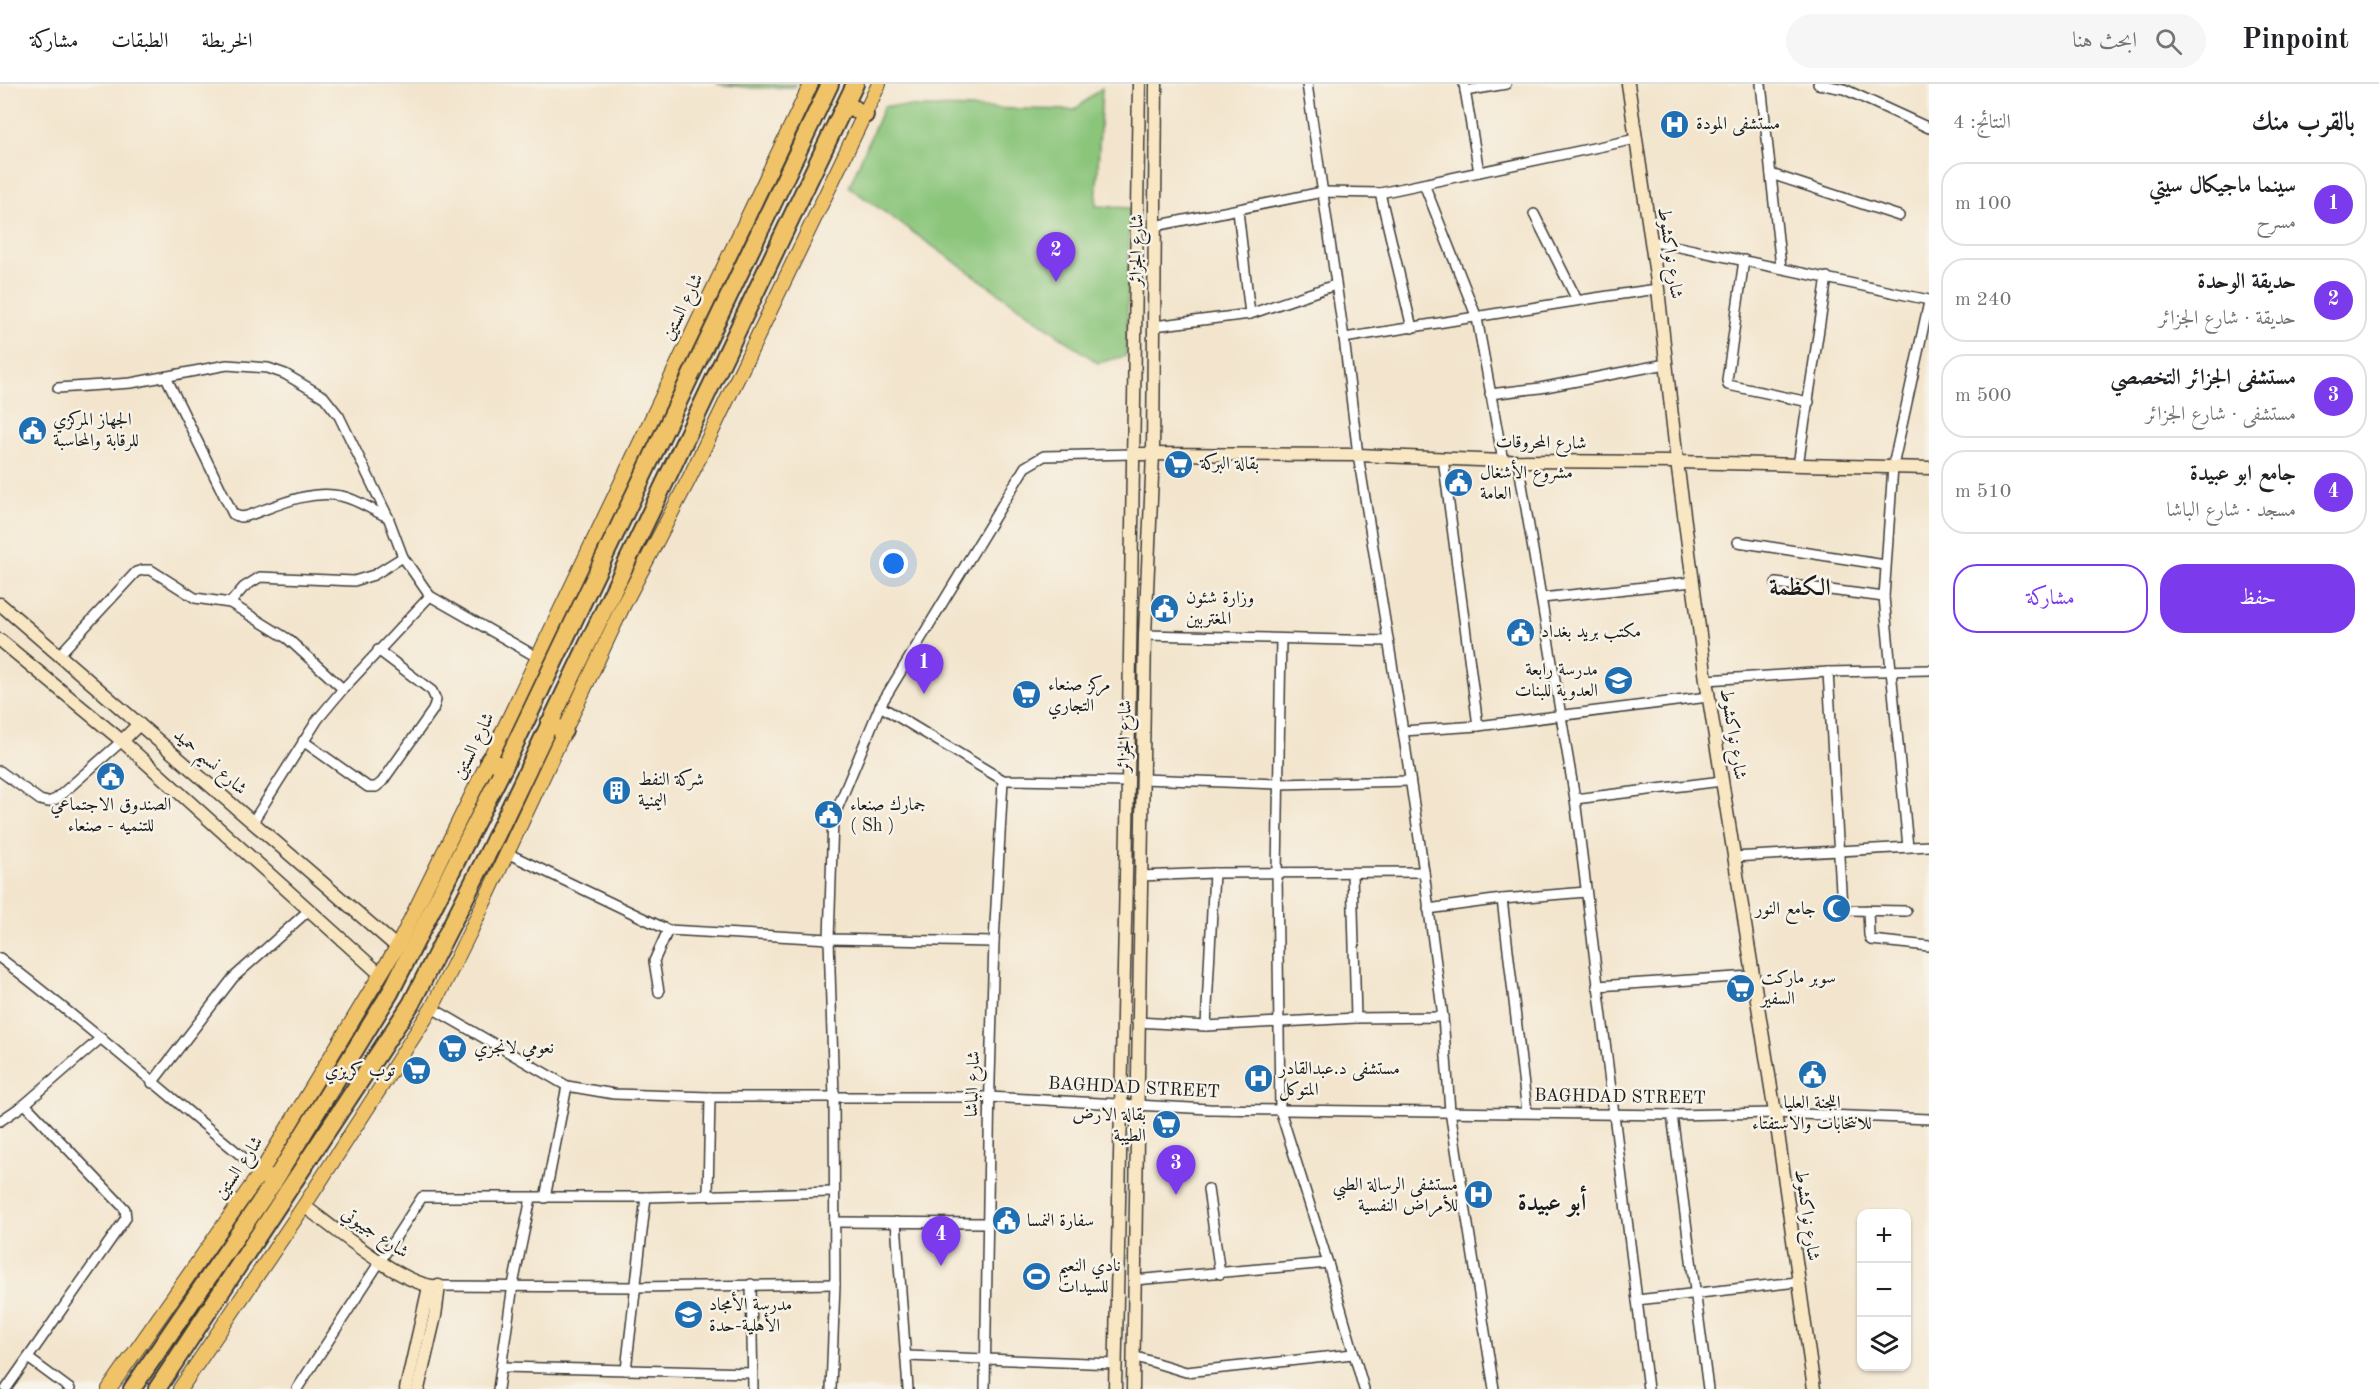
<!DOCTYPE html>
<html lang="ar">
<meta charset="utf-8">
<style>
body{margin:0;font-family:"Old Standard TT",Amiri,serif;background:#f6f6f6;color:#202124;direction:rtl}
.controls{position:absolute;right:18px;bottom:18px;display:grid;overflow:hidden;border-radius:12px;box-shadow:0 2px 4px #0004}
.controls button{width:54px;height:54px;display:grid;place-items:center;padding:0;border:0;border-bottom:2px solid #e0e0e0;background:#fff;color:#202124;font:30px sans-serif}
.you{position:absolute;left:894px;top:480px;width:21px;height:21px;margin:-15px;border:4px solid #fff;border-radius:50%;background:#1a73e8;box-shadow:0 0 0 9px #1a73e833}
.badge{display:grid;place-items:center;width:39px;height:39px;border-radius:50%;background:#7c3aed;color:#fff;font-size:20px;font-weight:700}
.pin{position:absolute;translate:-50% -50px;filter:drop-shadow(0 2px 3px #0008)}
.pin::after{content:'';position:absolute;top:32px;width:21px;height:18px;background:inherit;clip-path:polygon(0 0,100% 0,50% 100%)}
.list{margin:0;padding:0;list-style:none}
h2{display:flex;justify-content:space-between;align-items:center;height:78px;margin:0;padding:0 24px;font-size:26px}
h2 small{font-size:20px;font-weight:400;color:#757577}
.list li{display:grid;grid-template-columns:39px 1fr auto;gap:18px;align-items:center;box-sizing:border-box;height:84px;margin:0 12px 12px;padding:0 12px;border:2px solid #e0e0e0;border-radius:24px}
.list b{display:block;font-size:22px;white-space:nowrap}
.list p{margin:0;font-size:20px;white-space:nowrap;color:#757577}
.list em{font-size:20px;font-style:normal;color:#757577}
.actions{display:flex;gap:12px;padding:18px 24px}
.actions a{flex:1;padding:14px 0;border:2px solid #7c3aed;border-radius:24px;text-align:center;font-size:21px;color:#7c3aed}
.actions .main{background:#7c3aed;color:#fff}
.icon{flex:none;width:33px;height:33px;fill:none;stroke:currentColor;stroke-width:2;stroke-linecap:round;stroke-linejoin:round}
.map{position:relative;flex:none;width:1929px;height:1305px;overflow:hidden;direction:ltr}
header{display:flex;align-items:center;gap:36px;box-sizing:border-box;height:84px;padding:0 30px;background:#fff;border-bottom:2px solid #e0e0e0}
header strong{font-size:28px}
nav{display:flex;gap:33px;margin-inline-start:auto;font-size:21px}
.search{width:420px;height:54px;background:#f6f6f6;display:flex;align-items:center;gap:15px;box-sizing:border-box;padding:0 21px;border-radius:33px;color:#757577;font-size:22px}
main{display:flex}
aside{flex:1;background:#fff}
.map>svg:first-child{display:block}
.green{fill:#8ac57a;stroke:#53704b;stroke-width:1.5}
.lines{fill:none;stroke-linecap:round;stroke-linejoin:round}
.street-casing{stroke:#3c3a37;stroke-width:12}
.secondary-casing{stroke:#3c3a37;stroke-width:15}
.primary-casing{stroke:#3c3a37;stroke-width:16}
.highway-casing{stroke:#3c3a37;stroke-width:20}
.street{stroke:#fff;stroke-width:9}
.secondary{stroke:#f9e7c3;stroke-width:12}
.primary{stroke:#f1c369;stroke-width:14}
.highway{stroke:#f1c369;stroke-width:16}
.labels{text-anchor:middle;dominant-baseline:central;stroke-width:5;stroke-linejoin:round;paint-order:stroke}
.poi-label{font-size:18px;fill:#1c1c1c;stroke:#f7f3e8;text-anchor:start}
.street-label{font-size:18px;fill:#1c1c1c;stroke:#f7f3e8}
.district-label{font-size:24px;font-weight:bold;fill:#1c1c1c;stroke:#f7f3e8}
</style>
<header>
<strong>Pinpoint</strong>
<div class="search"><svg class="icon" aria-label="search" viewBox="0 0 24 24"><circle cx="10" cy="10" r="6"/><path d="M15 15l6 6"/></svg>ابحث هنا</div>
<nav><a>الخريطة</a><a>الطبقات</a><a>مشاركة</a></nav>
</header>
<main>
<aside>
<h2>بالقرب منك<small>النتائج: 4</small></h2>
<ul class="list">
<li><span class="badge">1</span><div><b>سينما ماجيكال سيتي</b><p>مسرح</p></div><em>100 m</em></li>
<li><span class="badge">2</span><div><b>حديقة الوحدة</b><p>حديقة · شارع الجزائر</p></div><em>240 m</em></li>
<li><span class="badge">3</span><div><b>مستشفى الجزائر التخصصي</b><p>مستشفى · شارع الجزائر</p></div><em>500 m</em></li>
<li><span class="badge">4</span><div><b>جامع ابو عبيدة</b><p>مسجد · شارع الباشا</p></div><em>510 m</em></li>
</ul>
<div class="actions"><a class="main">حفظ</a><a>مشاركة</a></div>
</aside>
<div class="map">
<svg width="1929" height="1305" viewBox="0 0 1929 1305">
<rect width="100%" height="100%" fill="#f7f3e8"/>
<filter id="ink" filterUnits="userSpaceOnUse"><feTurbulence type="fractalNoise" baseFrequency=".0167" numOctaves="2"/><feDisplacementMap in="SourceGraphic" scale="12" xChannelSelector="R" yChannelSelector="G"/><feConvolveMatrix kernelMatrix="1 2 1 2 8 2 1 2 1" color-interpolation-filters="sRGB"/></filter>
<filter id="wash" filterUnits="userSpaceOnUse"><feTurbulence type="fractalNoise" baseFrequency=".008" numOctaves="4" result="noise"/><feDisplacementMap in="SourceGraphic" scale="24" xChannelSelector="R" yChannelSelector="G"/><feGaussianBlur stdDeviation="1.35" result="paint"/><feColorMatrix in="noise" values="0 0 0 0 0 0 0 0 0 0 0 0 0 0 0 0 0 1.4 0 .05"/><feComposite in="paint" operator="in"/></filter>
<g filter="url(#wash)">
<rect width="100%" height="100%" fill="#f3e5cd"/>
<!-- green -->
<g class="green">
<path d="M717,0H796L794,3L753,4Z"/>
<path d="M1102,4L1096,122L1130,124L1126,272L1098,279L849,103L884,22L1074,26Z"/>
</g>
</g>
<g filter="url(#ink)">
<g class="lines">
<defs>
<g id="street">
<path d="M1307,0L1344,254L1358,371L1403,647L1424,788L1443,933L1450,1027L1494,1305"/>
<path d="M1464,0L1479,88"/>
<path d="M1761,0L1781,183"/>
<path d="M1818,0L1844,5L1929,44"/>
<path d="M1465,7L1506,0"/>
<path d="M1771,90L1899,132"/>
<path d="M1424,100L1477,234L1503,377"/>
<path d="M1380,109L1412,244"/>
<path d="M1238,127L1250,230"/>
<path d="M1534,130L1577,216"/>
<path d="M1155,142L1322,108L1380,109L1636,55"/>
<path d="M1651,157L1929,216"/>
<path d="M1744,176L1727,296L1728,301L1809,318"/>
<path d="M1154,242L1250,230L1335,201"/>
<path d="M1344,254C1449,238 1553,219 1658,205"/>
<path d="M166,293L233,430L240,433L247,432C276,422 309,405 341,412C357,415 373,427 388,433"/>
<path d="M58,304L131,299L227,281L268,284L285,290L324,313L339,332L388,433L403,473L430,512L537,573"/>
<path d="M1490,310L1540,304L1666,280"/>
<path d="M1443,374L1478,642"/>
<path d="M1518,377L1575,715L1648,1305"/>
<path d="M1798,381L1827,193"/>
<path d="M1738,458L1885,481"/>
<path d="M1776,499L1884,513"/>
<path d="M1542,514L1692,498"/>
<path d="M230,519L244,503L260,493L354,497L374,491L403,473"/>
<path d="M1145,551L1387,557"/>
<path d="M1281,555L1277,789L1280,1026L1328,1179L1364,1305"/>
<path d="M59,571L136,488L143,486H151L195,514L230,519L288,555L343,605"/>
<path d="M1828,588L1842,823L1848,826L1906,827"/>
<path d="M1706,596L1828,588L1929,586"/>
<path d="M880,622L1003,696L1128,698"/>
<path d="M1403,647L1478,642L1708,613"/>
<path d="M303,657L368,703H376L382,698L433,626L436,616L432,607L378,566"/>
<path d="M0,687L40,716L48,718L56,715L122,657"/>
<path d="M1142,695L1278,700L1410,697"/>
<path d="M1575,715L1722,697"/>
<path d="M252,739L318,635L343,605L430,512"/>
<path d="M1908,763L1884,513L1893,382L1929,218"/>
<path d="M507,769L668,846L829,855L994,858"/>
<path d="M1733,773L1929,762"/>
<path d="M1352,789L1356,934"/>
<path d="M1140,792L1214,789L1424,788"/>
<path d="M1502,815L1527,1028"/>
<path d="M1428,825L1502,815L1586,808"/>
<path d="M1868,826L1869,851L1871,856L1929,862"/>
<path d="M0,874C90,942 174,1017 261,1088"/>
<path d="M1597,902L1752,892"/>
<path d="M659,908L654,877L668,846"/>
<path d="M432,924L567,1002L614,1010L710,1013H989L1209,1025L1672,1031L1774,1029L1929,1035"/>
<path d="M1137,938L1206,942L1356,934L1443,933"/>
<path d="M1206,942L1214,789"/>
<path d="M152,999L233,894L308,827"/>
<path d="M1672,1031L1708,1305"/>
<path d="M0,1037L25,1020L101,954"/>
<path d="M1208,1105L1220,1190"/>
<path d="M708,1111L710,1013"/>
<path d="M545,1114L567,1002"/>
<path d="M834,1138L986,1139"/>
<path d="M896,1138L908,1305"/>
<path d="M1134,1196L1328,1179"/>
<path d="M751,1200L753,1305"/>
<path d="M439,1202L635,1203L835,1200"/>
<path d="M1637,1216L1797,1198"/>
<path d="M907,1272L1115,1280"/>
<path d="M1133,1272L1186,1288L1353,1270"/>
<path d="M28,1274L70,1305"/>
<path d="M503,1283L752,1289"/>
<path d="M626,1286L646,1113"/>
<path d="M6,1305L126,1134L125,1125L25,1020"/>
<path d="M297,1305L422,1113H646L833,1108"/>
<path d="M498,1305L513,1201L531,1114"/>
<path d="M831,1305L835,1200L834,1013L829,855L833,735L880,622L1025,383L1044,372L1133,370"/>
<path d="M985,1305L990,995L994,858L1003,696"/>
</g>
<g id="secondary">
<path d="M1628,0L1658,205L1677,378L1706,596L1776,1035L1814,1305"/>
<path d="M1133,370L1358,371L1503,377L1677,378L1929,384"/>
<path d="M0,520L397,863"/>
<path d="M0,556L122,657L380,890"/>
<path d="M122,657L139,640"/>
<path d="M304,1122C332,1142 407,1206 439,1202L435,1232L418,1305"/>
<path d="M406,1305L429,1203"/>
<path d="M1115,1305L1128,698L1139,0"/>
<path d="M1133,1305L1145,551L1153,370L1156,0"/>
</g>
<g id="primary">
<path d="M109,1305L261,1088L397,863L489,676L811,0"/>
<path d="M180,1305L304,1122L432,924L471,846L623,522L689,395L879,0"/>
</g>
<g id="highway">
<path d="M846,20L865,31"/>
<path d="M549,639L564,647"/>
<path d="M489,676L504,683"/>
<path d="M261,1088L273,1099"/>
<path d="M132,1305L273,1099L390,909L504,683L830,0"/>
<path d="M157,1305L411,920L490,765L855,0"/>
</g>
</defs>
<!-- street casing -->
<use href="#street" class="street-casing"/>
<!-- secondary casing -->
<use href="#secondary" class="secondary-casing"/>
<!-- primary casing -->
<use href="#primary" class="primary-casing"/>
<!-- highway casing -->
<use href="#highway" class="highway-casing"/>
<!-- street -->
<use href="#street" class="street"/>
<!-- secondary -->
<use href="#secondary" class="secondary"/>
<!-- primary -->
<use href="#primary" class="primary"/>
<!-- highway -->
<use href="#highway" class="highway"/>
</g>
</g>
<!-- icons -->
<defs>
<symbol id="hospital-disc" viewBox="-11 -11 22 22"><circle r="9.5" fill="#1f6fb2" stroke="#f7f3e8"/><path d="M-5-5h3v3.5h4V-5h3V5h-3V1.5h-4V5h-3Z" fill="#fff"/></symbol>
<symbol id="civic-disc" viewBox="-11 -11 22 22"><circle r="9.5" fill="#1f6fb2" stroke="#f7f3e8"/><path d="M-.6-6.5H3V-4.5H.6V-3L4-1V1h2V6H-6V1h2V-1L-.6-3ZM-1.2 2.5V6h2.4V2.5Z" fill="#fff"/></symbol>
<symbol id="supermarket-disc" viewBox="-11 -11 22 22"><circle r="9.5" fill="#1f6fb2" stroke="#f7f3e8"/><path d="M-6-5.5h2.5l.6 2H6L4.5 2H-2.5L-4.4-4H-6ZM-1.5 3.2a1.3 1.3 0 1 0 .1 0ZM3 3.2a1.3 1.3 0 1 0 .1 0Z" fill="#fff"/></symbol>
<symbol id="school-disc" viewBox="-11 -11 22 22"><circle r="9.5" fill="#1f6fb2" stroke="#f7f3e8"/><path d="M0-5L7-2L0 1L-7-2ZM-4 1L0 2.5L4 1V4Q0 6-4 4Z" fill="#fff"/></symbol>
<symbol id="building-disc" viewBox="-11 -11 22 22"><circle r="9.5" fill="#1f6fb2" stroke="#f7f3e8"/><path d="M-4-6H4V6H1V3H-1V6H-4ZM-2.5-4.3h1.7v1.8h-1.7ZM.8-4.3h1.7v1.8H.8ZM-2.5-1h1.7V.8h-1.7ZM.8-1h1.7V.8H.8Z" fill="#fff"/></symbol>
<symbol id="mosque-disc" viewBox="-11 -11 22 22"><circle r="9.5" fill="#1f6fb2" stroke="#f7f3e8"/><path d="M3.5-4.9A6 6 0 1 0 3.5 4.9A5 5 0 1 1 3.5-4.9Z" fill="#fff"/></symbol>
<symbol id="stadium-disc" viewBox="-11 -11 22 22"><circle r="9.5" fill="#1f6fb2" stroke="#f7f3e8"/><path d="M0-5a6.5 5 0 1 0 0 10a6.5 5 0 1 0 0-10ZM-3.5-1.8h7v3.6h-7Z" fill="#fff"/></symbol>
</defs>
<g fill-rule="evenodd">
<use href="#hospital-disc" x="1658" y="24" width="33" height="33"/>
<use href="#civic-disc" x="16" y="330" width="33" height="33"/>
<use href="#supermarket-disc" x="1162" y="364" width="33" height="33"/>
<use href="#civic-disc" x="1442" y="382" width="33" height="33"/>
<use href="#civic-disc" x="1148" y="508" width="33" height="33"/>
<use href="#civic-disc" x="1504" y="532" width="33" height="33"/>
<use href="#school-disc" x="1602" y="580" width="33" height="33"/>
<use href="#supermarket-disc" x="1010" y="594" width="33" height="33"/>
<use href="#civic-disc" x="94" y="676" width="33" height="33"/>
<use href="#building-disc" x="600" y="690" width="33" height="33"/>
<use href="#civic-disc" x="812" y="714" width="33" height="33"/>
<use href="#mosque-disc" x="1820" y="808" width="33" height="33"/>
<use href="#supermarket-disc" x="1724" y="888" width="33" height="33"/>
<use href="#supermarket-disc" x="436" y="948" width="33" height="33"/>
<use href="#supermarket-disc" x="400" y="970" width="33" height="33"/>
<use href="#civic-disc" x="1796" y="974" width="33" height="33"/>
<use href="#hospital-disc" x="1242" y="978" width="33" height="33"/>
<use href="#supermarket-disc" x="1150" y="1024" width="33" height="33"/>
<use href="#hospital-disc" x="1462" y="1094" width="33" height="33"/>
<use href="#civic-disc" x="990" y="1120" width="33" height="33"/>
<use href="#stadium-disc" x="1020" y="1176" width="33" height="33"/>
<use href="#school-disc" x="672" y="1214" width="33" height="33"/>
</g>
<g class="labels">
<!-- poi labels -->
<g class="poi-label">
<text x="1696" y="40">مستشفى المودة</text>
<text x="53" y="336">الجهاز المركزي<tspan x="53" dy="21">للرقابة والمحاسبة</tspan></text>
<text x="1200" y="380">بقالة البركة</text>
<text x="1480" y="389">مشروع الأشغال<tspan x="1480" dy="21">العامة</tspan></text>
<text x="1186" y="514">وزارة شئون<tspan x="1186" dy="21">المغتربين</tspan></text>
<text x="1541" y="548">مكتب بريد بغداد</text>
<text x="1598" y="586" text-anchor="end">مدرسة رابعة<tspan x="1598" dy="21">العدوية للبنات</tspan></text>
<text x="1048" y="601">مركز صنعاء<tspan x="1048" dy="21">التجاري</tspan></text>
<text x="638" y="696">شركة النفط<tspan x="638" dy="21">اليمنية</tspan></text>
<text x="111" y="721" text-anchor="middle">الصندوق الاجتماعي<tspan x="111" dy="21">للتنميه - صنعاء</tspan></text>
<text x="850" y="721">جمارك صنعاء<tspan x="850" dy="21">( Sh )</tspan></text>
<text x="1816" y="825" text-anchor="end">جامع النور</text>
<text x="1761" y="894">سوبر ماركت<tspan x="1761" dy="21">السفير</tspan></text>
<text x="474" y="964">نعومي لانجري</text>
<text x="1279" y="985">مستشفى د.عبدالقادر<tspan x="1279" dy="21">المتوكل</tspan></text>
<text x="395" y="987" text-anchor="end">توب كريزي</text>
<text x="1812" y="1019" text-anchor="middle">اللجنة العليا<tspan x="1812" dy="21">للانتخابات والاستفتاء</tspan></text>
<text x="1146" y="1031" text-anchor="end">بقالة الارض<tspan x="1146" dy="21">الطيبة</tspan></text>
<text x="1458" y="1101" text-anchor="end">مستشفى الرسالة الطبي<tspan x="1458" dy="21">للأمراض النفسية</tspan></text>
<text x="1027" y="1137">سفارة النمسا</text>
<text x="1058" y="1182">نادي النعيم<tspan x="1058" dy="21">للسيدات</tspan></text>
<text x="709" y="1221">مدرسة الأمجاد<tspan x="709" dy="21">الأهلية-حدة</tspan></text>
</g>
<!-- street labels -->
<g class="street-label">
<text transform="translate(1137 166) rotate(-89)">شارع الجزائر</text>
<text transform="translate(1670 169) rotate(82)">شارع نواكشوط</text>
<text transform="translate(683 223) rotate(-64)">شارع الستين</text>
<text transform="translate(1541 359) rotate(1)">شارع المحروقات</text>
<text transform="translate(1733 650) rotate(81)">شارع نواكشوط</text>
<text transform="translate(1125 652) rotate(-89)">شارع الجزائر</text>
<text transform="translate(474 662) rotate(-64)">شارع الستين</text>
<text transform="translate(210 678) rotate(41)">شارع نسيم حميد</text>
<text transform="translate(973 1000) rotate(-88)">شارع الباشا</text>
<text transform="translate(1134 1004) rotate(3)">BAGHDAD STREET</text>
<text transform="translate(1620 1013) rotate(1)">BAGHDAD STREET</text>
<text transform="translate(239 1084) rotate(-56)">شارع الستين</text>
<text transform="translate(1807 1131) rotate(82)">شارع نواكشوط</text>
<text transform="translate(375 1149) rotate(34)">شارع جيبوتي</text>
</g>
<!-- district labels -->
<g class="district-label">
<text x="1800" y="505">الكظمة</text>
<text x="1552" y="1120">أبو عبيدة</text>
</g>
</g>
</svg>
<div class="controls">
<button>+</button>
<button>−</button>
<button><svg class="icon" aria-label="layers" viewBox="0 0 24 24"><path d="M12 4l9 5-9 5-9-5zM3 14l9 5 9-5"/></svg></button>
</div>
<div class="you"></div>
<div class="pin badge" style="left:924px;top:610px">1</div>
<div class="pin badge" style="left:1056px;top:198px">2</div>
<div class="pin badge" style="left:1176px;top:1111px">3</div>
<div class="pin badge" style="left:941px;top:1182px">4</div>
</div>
</main>
